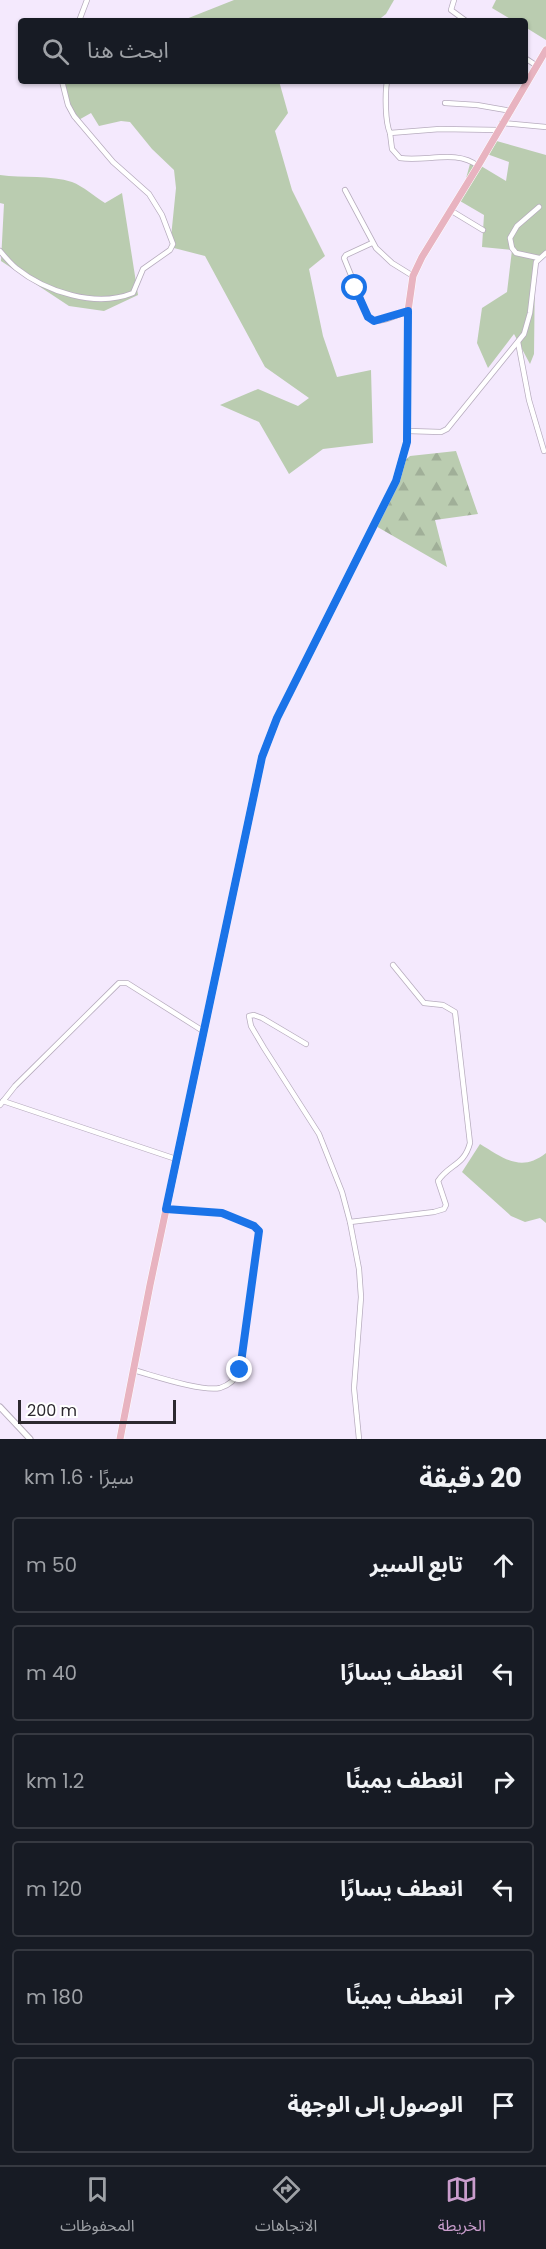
<!DOCTYPE html>
<html lang="ar">
<meta charset="utf-8">
<style>
body{margin:0;font-family:Poppins,"Noto Sans Arabic",sans-serif;background:#242831;color:#f1f3f6;direction:rtl}
.scale{position:absolute;left:18px;bottom:15px;width:158px;box-sizing:border-box;padding-left:6px;border:3px solid #2c282f;border-top:0;font-size:16px;line-height:21px;white-space:nowrap;color:#2c282f;-webkit-text-stroke:4px #fff;paint-order:stroke}
.stop{position:absolute;width:18px;height:18px;margin:-14px;border:4px solid #1a73e8;border-radius:50%;background:#fff}
.stop.end{background:#1a73e8;border-color:#fff;box-shadow:0 2px 6px #0008}
.list{margin:0;padding:0;list-style:none}
h2{display:flex;justify-content:space-between;align-items:center;height:78px;margin:0;padding:0 24px;font-size:26px}
h2 small{font-size:20px;font-weight:400;color:#9ea1a6}
.list li{display:grid;grid-template-columns:39px 1fr auto;gap:18px;align-items:center;box-sizing:border-box;height:96px;margin:0 12px 12px;padding:0 12px;border:2px solid #363941;border-radius:6px}
.list b{display:block;font-size:22px;white-space:nowrap}
.list em{font-size:20px;font-style:normal;color:#9ea1a6}
.icon{flex:none;width:33px;height:33px;fill:none;stroke:currentColor;stroke-width:2;stroke-linecap:round;stroke-linejoin:round}
.map{position:relative;flex:none;width:546px;height:1439px;overflow:hidden;direction:ltr}
.search{position:absolute;background:#171b24;box-shadow:0 2px 4px #0004;left:18px;right:18px;top:18px;height:66px;display:flex;align-items:center;gap:15px;box-sizing:border-box;padding:0 21px;border-radius:6px;color:#9ea1a6;font-size:22px}
.sheet{height:726px;background:#171b24}
nav{display:flex;justify-content:space-around;align-items:center;box-sizing:border-box;height:84px;border-top:2px solid #363941;background:#171b24;font-size:16px;color:#9ea1a6}
nav a{display:grid;justify-items:center;gap:3px}
nav .on{color:#c99dcc}
.map>svg:first-child{display:block}
.grass{fill:#baccb0}
.forest{fill:url(#forest-firs)}
.lines{fill:none;stroke-linecap:round;stroke-linejoin:round}
.minor-casing{stroke:#b7acbe;stroke-width:6}
.tertiary-casing{stroke:#b7acbe;stroke-width:7}
.primary-casing{stroke:#fff;stroke-width:8}
.minor{stroke:#fff;stroke-width:4.5}
.tertiary{stroke:#fff;stroke-width:5}
.primary{stroke:#e8b3c0;stroke-width:7}
.route{stroke:#1a73e8;stroke-width:8}
</style>
<div class="map">
<svg width="546" height="1439" viewBox="0 0 546 1439">
<defs>
<pattern id="forest-firs" width="22" height="20" patternUnits="userSpaceOnUse" patternTransform="scale(1.5)"><rect width="22" height="20" fill="#baccb0"/><path d="M5 1l3.5 6h-7zM16 11l3.5 6h-7z" fill="#a0af98"/></pattern>
</defs>
<rect width="100%" height="100%" fill="#f4e9fd"/>
<!-- grass -->
<g class="grass">
<path d="M234,0H394L386,14L377,21H181Z"/>
<path d="M496,0H546V40L525,27V21H514L492,8Z"/>
<path d="M61,81H279L288,113L275,131L292,190L325,256L309,269L323,336L337,377L371,370L373,443L323,449L289,474L259,422L220,405L258,389L298,406L309,398L265,367L205,256L170,247L176,188L174,170L152,149L130,122L121,121L99,126L91,113L75,122Z"/>
<path d="M493,140L546,155V256L539,260L535,267L534,354L530,364L514,334L488,368L477,343L482,308L507,292L512,250L482,247L484,215L460,201L471,160L506,181L509,162L487,154Z"/>
<path d="M0,175C23,178 51,175 72,182C83,186 95,197 105,203L122,193L138,295L104,311L69,306L1,261L4,204L0,203Z"/>
<path d="M480,1144C503,1158 521,1173 546,1153V1223L540,1218L525,1222L511,1216L462,1172Z"/>
</g>
<!-- forest -->
<path class="forest" d="M456,451L478,514L435,520L447,567L374,525L404,461L410,456Z"/>
<g class="lines">
<defs>
<g id="minor">
<path d="M454,0L451,10L466,21"/>
<path d="M79,21L87,0"/>
<path d="M525,58L537,66"/>
<path d="M387,81C385,94 385,122 390,133L440,129L499,130"/>
<path d="M445,103L477,105L511,111"/>
<path d="M502,123L546,127"/>
<path d="M390,133L392,149L400,158C426,162 457,149 478,166"/>
<path d="M345,190L376,248L392,263L413,276"/>
<path d="M539,207L517,226L510,238L512,248L516,253L539,258"/>
<path d="M450,210L483,230"/>
<path d="M372,243L346,255L344,258L368,317C378,326 396,315 408,311"/>
<path d="M0,251C5,257 10,263 16,268C46,292 96,308 133,293L143,269L170,250L173,244L162,215L149,194L113,162L74,116L68,105L62,81"/>
<path d="M518,342L529,400L544,451"/>
<path d="M408,431L441,432L447,429L524,334L530,313L536,262L546,253"/>
<path d="M306,1044L262,1018L254,1015L249,1016L251,1026L264,1048L319,1134L342,1192L350,1222L359,1269L361,1297L354,1388L359,1439"/>
<path d="M3,1101L176,1159"/>
<path d="M0,1105L15,1086L119,983H127L203,1031"/>
<path d="M350,1222L434,1212L444,1209L446,1205L438,1181C449,1164 464,1166 470,1143L455,1012L443,1005L424,1003L393,965"/>
<path d="M133,1370C152,1375 201,1392 220,1388C230,1385 236,1379 240,1370L259,1231L254,1226L222,1213L166,1209"/>
</g>
<path id="tertiary" d="M0,1407L30,1439"/>
<path id="primary" d="M120,1439L150,1285L262,757L277,718L396,481L407,442L408,311L413,276L422,257L478,166L546,50"/>
</defs>
<!-- minor casing -->
<use href="#minor" class="minor-casing"/>
<!-- tertiary casing -->
<use href="#tertiary" class="tertiary-casing"/>
<!-- primary casing -->
<use href="#primary" class="primary-casing"/>
<!-- minor -->
<use href="#minor" class="minor"/>
<!-- tertiary -->
<use href="#tertiary" class="tertiary"/>
<!-- primary -->
<use href="#primary" class="primary"/>
</g>
<g class="lines">
<!-- route -->
<path class="route" d="M240,1370L259,1231L254,1226L222,1213L166,1209L262,757L277,718L396,481L407,442L408,311L374,321L368,317L355,288"/>
</g>
</svg>
<div class="scale">200 m</div>
<div class="stop" style="left:355px;top:288px"></div>
<div class="stop end" style="left:240px;top:1370px"></div>
<div class="search"><svg class="icon" aria-label="search" viewBox="0 0 24 24"><circle cx="10" cy="10" r="6"/><path d="M15 15l6 6"/></svg>ابحث هنا</div>
</div>
<section class="sheet">
<h2>20 دقيقة<small>سيرًا · 1.6 km</small></h2>
<ul class="list">
<li><svg class="icon" aria-label="ahead" viewBox="0 0 24 24"><path d="M12 20V5M6 11l6-6 6 6"/></svg><div><b>تابع السير</b></div><em>50 m</em></li>
<li><svg class="icon" aria-label="left" viewBox="0 0 24 24"><path d="M17 20v-9H6M10 6l-5 5 5 5"/></svg><div><b>انعطف يسارًا</b></div><em>40 m</em></li>
<li><svg class="icon" aria-label="right" viewBox="0 0 24 24"><path d="M7 20v-9h11M14 6l5 5-5 5"/></svg><div><b>انعطف يمينًا</b></div><em>1.2 km</em></li>
<li><svg class="icon" aria-label="left" viewBox="0 0 24 24"><path d="M17 20v-9H6M10 6l-5 5 5 5"/></svg><div><b>انعطف يسارًا</b></div><em>120 m</em></li>
<li><svg class="icon" aria-label="right" viewBox="0 0 24 24"><path d="M7 20v-9h11M14 6l5 5-5 5"/></svg><div><b>انعطف يمينًا</b></div><em>180 m</em></li>
<li><svg class="icon" aria-label="arrive" viewBox="0 0 24 24"><path d="M6 21V4h12l-3 4 3 4H6"/></svg><div><b>الوصول إلى الوجهة</b></div></li>
</ul>
</section>
<nav>
<a class="on"><svg class="icon" aria-label="map" viewBox="0 0 24 24"><path d="M3 6l6-2 6 2 6-2v14l-6 2-6-2-6 2zM9 4v14M15 6v14"/></svg>الخريطة</a>
<a><svg class="icon" aria-label="directions" viewBox="0 0 24 24"><path d="M12 3l9 9-9 9-9-9zM9 14v-3h6M13 9l2 2-2 2"/></svg>الاتجاهات</a>
<a><svg class="icon" aria-label="saved" viewBox="0 0 24 24"><path d="M7 4h10v16l-5-4-5 4z"/></svg>المحفوظات</a>
</nav>
